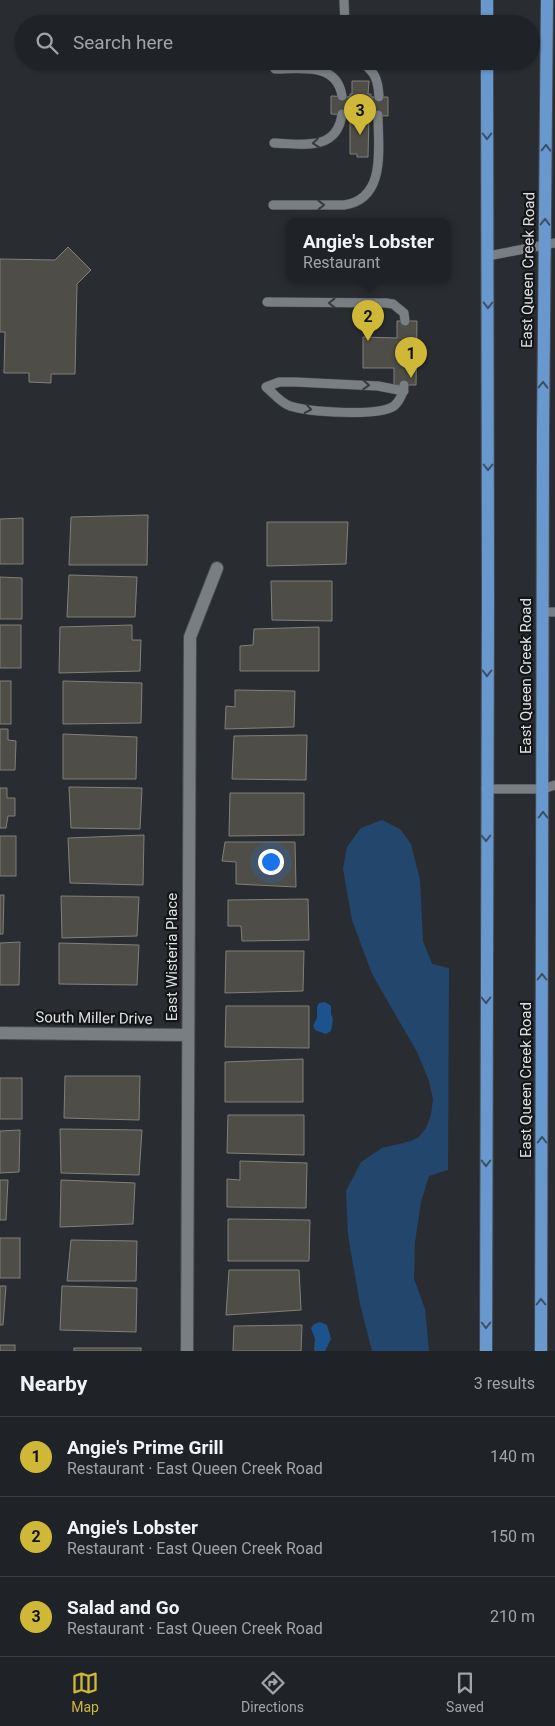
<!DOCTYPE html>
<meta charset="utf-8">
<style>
body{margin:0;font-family:Roboto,sans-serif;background:#2c2f32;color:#f1f3f6}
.you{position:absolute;left:270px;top:861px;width:18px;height:18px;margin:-12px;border:4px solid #fff;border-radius:50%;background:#1a73e8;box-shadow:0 0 0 8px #1a73e833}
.badge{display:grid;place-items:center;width:32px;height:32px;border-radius:50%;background:#cfb837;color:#111;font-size:16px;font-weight:700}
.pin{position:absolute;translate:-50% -41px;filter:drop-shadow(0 1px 2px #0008)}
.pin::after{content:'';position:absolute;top:26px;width:18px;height:15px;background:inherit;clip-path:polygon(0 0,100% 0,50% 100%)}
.popup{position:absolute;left:286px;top:218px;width:165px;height:65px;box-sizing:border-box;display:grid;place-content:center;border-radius:10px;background:#1f2226;filter:drop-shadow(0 1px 4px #0005);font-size:16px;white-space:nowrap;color:#a1a4a7}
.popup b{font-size:19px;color:#f1f3f6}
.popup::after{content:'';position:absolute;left:50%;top:100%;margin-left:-10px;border:10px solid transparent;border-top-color:#1f2226}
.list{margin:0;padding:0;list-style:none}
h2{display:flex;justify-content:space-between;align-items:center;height:65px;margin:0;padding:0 20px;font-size:21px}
h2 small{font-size:16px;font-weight:400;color:#a1a4a7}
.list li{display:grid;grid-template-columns:32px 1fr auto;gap:15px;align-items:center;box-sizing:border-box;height:80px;padding:0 20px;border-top:1px solid #3c3f43}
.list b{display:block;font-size:19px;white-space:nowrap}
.list p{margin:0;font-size:16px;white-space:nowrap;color:#a1a4a7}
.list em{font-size:16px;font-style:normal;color:#a1a4a7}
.icon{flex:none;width:28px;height:28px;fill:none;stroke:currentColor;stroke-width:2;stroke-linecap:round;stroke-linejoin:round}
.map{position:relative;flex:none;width:555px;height:1351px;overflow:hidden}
.search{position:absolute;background:#1f2226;box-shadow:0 1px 4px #0004;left:15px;right:15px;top:15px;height:55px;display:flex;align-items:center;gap:12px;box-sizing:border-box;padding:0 18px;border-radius:28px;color:#a1a4a7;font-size:19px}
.sheet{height:305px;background:#1f2226}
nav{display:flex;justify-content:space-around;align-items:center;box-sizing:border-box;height:70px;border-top:1px solid #3c3f43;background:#1f2226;font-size:14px;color:#a1a4a7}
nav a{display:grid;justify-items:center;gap:2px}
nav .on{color:#cfb837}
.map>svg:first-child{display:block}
.green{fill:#23466d}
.water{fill:#1d538c}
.building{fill:#4e4d47;stroke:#817f79}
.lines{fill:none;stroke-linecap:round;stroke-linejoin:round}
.lane-casing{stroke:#474a4e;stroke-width:10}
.street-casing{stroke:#474a4e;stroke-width:14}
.primary-casing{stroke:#474a4e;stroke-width:14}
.lane{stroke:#797e83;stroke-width:9}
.street{stroke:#797e83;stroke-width:12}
.primary{stroke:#6898cd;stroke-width:12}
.oneway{stroke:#395069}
.oneway2{stroke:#373a3d}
.labels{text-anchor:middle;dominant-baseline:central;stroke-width:4.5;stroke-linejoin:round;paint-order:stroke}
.street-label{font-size:15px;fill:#dee0e3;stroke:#131517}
</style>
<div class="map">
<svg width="555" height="1351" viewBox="0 0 555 1351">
<rect width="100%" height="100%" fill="#292d32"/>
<!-- green -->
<path class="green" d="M382,820L400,829L411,844L420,880L423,941L432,964L449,968L448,1170L429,1176L421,1202L415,1242L414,1279L425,1309L429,1351H372L360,1304L348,1235L346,1191L361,1162L382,1148L411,1141L419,1137L426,1128L431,1115L433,1099L429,1081L417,1052L372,974L352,920L343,869L347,847L361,828Z"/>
<!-- water -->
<g class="water">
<path d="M325,1002L331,1006V1014L333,1019L331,1031L326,1034L315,1030L313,1026L317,1018V1007L319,1003Z"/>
<path d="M320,1322L327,1325L331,1339L325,1351H315L314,1349L315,1339L311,1328L314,1324Z"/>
</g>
<!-- building -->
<g class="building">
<path d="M352,81H369L368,94H371V97H388V116L369,115L368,157H357V154H350V115L331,114V96L350,97V94H352Z"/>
<path d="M68,247L91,270L77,284L75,374H51V383L29,382V373H4L5,332H0V259L55,260Z"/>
<path d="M397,321H417L416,385H394V368H363V337L397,338Z"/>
<path d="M148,515L147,565H69L71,517Z"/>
<path d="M23,518V564H0V519Z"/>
<path d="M267,522H348L346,564L267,566Z"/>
<path d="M69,575L137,577L135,617H67Z"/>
<path d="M0,577L22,578V619H0Z"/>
<path d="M271,581H332V621L272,620Z"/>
<rect x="0" y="625" width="21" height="43"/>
<path d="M132,625V640H141L140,671L59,673L60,627Z"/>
<path d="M319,627V671H240V646L253,645L254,629Z"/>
<rect x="0" y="681" width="11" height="43"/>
<path d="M63,681L142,683L141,723L63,724Z"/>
<path d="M235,690L295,691L294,727L225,729L226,706L235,707Z"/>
<path d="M0,729H8V740L16,741L15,770H0Z"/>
<path d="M63,734L137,737L136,779H63Z"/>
<path d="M307,735L306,780L232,779L234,736Z"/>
<path d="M69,787L142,788L140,829L71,828Z"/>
<path d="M0,788H7V798H15V816H8L6,828H0Z"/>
<path d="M230,793H304V835L229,836Z"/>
<path d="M144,835L143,885L70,883L68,838Z"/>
<rect x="0" y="836" width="16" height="40"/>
<path d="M225,842H295L296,887L236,884V862L222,861Z"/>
<path d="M0,895H4L3,934H0Z"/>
<path d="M61,896L139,897L137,936L62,938Z"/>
<path d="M308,899L309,940L242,941L241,926H228V900Z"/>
<path d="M20,942L19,985H0V943Z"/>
<path d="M59,943L139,945L137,985L59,984Z"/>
<path d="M226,951H304L303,991L225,993Z"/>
<path d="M226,1006H309V1048L225,1047Z"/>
<path d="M303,1059V1102H225V1062Z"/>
<path d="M65,1076H140L139,1120L64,1118Z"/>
<rect x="0" y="1078" width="22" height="41"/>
<path d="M228,1115H304V1155L227,1153Z"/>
<path d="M60,1129L142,1130L139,1175L61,1173Z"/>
<path d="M20,1130L19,1172L0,1173V1131Z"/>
<path d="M240,1161L307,1163L306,1208L227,1207V1179L240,1180Z"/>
<path d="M0,1180H8L6,1220H0Z"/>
<path d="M61,1180L135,1183L133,1224L60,1227Z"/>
<path d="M228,1219L310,1220L309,1261H228Z"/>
<rect x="0" y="1238" width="20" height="40"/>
<path d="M71,1240L137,1241L136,1281H67Z"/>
<path d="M229,1270H299L301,1310L226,1315Z"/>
<path d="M0,1286H6L3,1325H0Z"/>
<path d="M62,1286L137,1288L136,1332L60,1330Z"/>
<path d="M302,1325L301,1351H233L234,1326Z"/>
<rect x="0" y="1345" width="15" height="6"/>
<rect x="74" y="1348" width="67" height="3"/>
</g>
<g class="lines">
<defs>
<g id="lane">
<path d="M344,1L345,24"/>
<path d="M361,61C375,73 378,78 379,97"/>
<path d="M275,69C300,69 337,62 342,96"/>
<path d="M274,143C302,144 337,152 342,114"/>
<path d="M273,205H344C387,199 378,147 378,115"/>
<path d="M488,256L555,243"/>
<path d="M267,302L386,303L393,304L404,313L405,321"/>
<path d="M404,391L378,386L295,382H279L266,387C273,393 281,403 290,406C309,412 378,417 394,406C399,402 404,392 404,385"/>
<path d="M542,612H555"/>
<path d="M486,789H543L555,785"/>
</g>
<g id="street">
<path d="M0,1033L188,1035"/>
<path d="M187,1351L190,637L217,568"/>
</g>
<g id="primary">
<path d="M487,24V0"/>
<path d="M486,1351L488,599L487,61"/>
<path d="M541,1351L543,434L547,0"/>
</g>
</defs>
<!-- lane casing -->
<use href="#lane" class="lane-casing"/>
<!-- street casing -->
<use href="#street" class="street-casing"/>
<!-- primary casing -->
<use href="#primary" class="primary-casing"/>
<!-- lane -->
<use href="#lane" class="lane"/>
<!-- street -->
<use href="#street" class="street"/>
<!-- primary -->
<use href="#primary" class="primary"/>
</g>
<!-- one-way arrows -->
<defs><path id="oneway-chevron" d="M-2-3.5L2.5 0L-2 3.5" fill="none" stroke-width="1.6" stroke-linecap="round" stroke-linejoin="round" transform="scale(1.25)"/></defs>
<g class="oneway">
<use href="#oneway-chevron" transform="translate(487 136) rotate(90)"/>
<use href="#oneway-chevron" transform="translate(546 148) rotate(-89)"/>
<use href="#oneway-chevron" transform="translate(545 222) rotate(-89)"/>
<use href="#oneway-chevron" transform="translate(488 305) rotate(90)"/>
<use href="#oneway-chevron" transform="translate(543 385) rotate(-89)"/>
<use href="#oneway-chevron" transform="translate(488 467) rotate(90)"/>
<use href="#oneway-chevron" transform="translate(487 673) rotate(90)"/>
<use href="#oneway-chevron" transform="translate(543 815) rotate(-90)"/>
<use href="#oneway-chevron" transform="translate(486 838) rotate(90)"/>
<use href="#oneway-chevron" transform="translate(542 977) rotate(-90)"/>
<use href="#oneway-chevron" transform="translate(486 1000) rotate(90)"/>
<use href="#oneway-chevron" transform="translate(542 1140) rotate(-90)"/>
<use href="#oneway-chevron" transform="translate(486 1163) rotate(90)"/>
<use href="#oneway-chevron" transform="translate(541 1302) rotate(-90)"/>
<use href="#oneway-chevron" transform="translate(486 1325) rotate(90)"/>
</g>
<g class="oneway2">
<use href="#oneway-chevron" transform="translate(316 143) rotate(174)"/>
<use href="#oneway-chevron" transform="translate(321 205)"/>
<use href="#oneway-chevron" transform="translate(332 303) rotate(-180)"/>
<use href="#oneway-chevron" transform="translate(366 385) rotate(3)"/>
<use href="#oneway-chevron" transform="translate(308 409) rotate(10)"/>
</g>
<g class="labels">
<!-- street labels -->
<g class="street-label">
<text transform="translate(528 270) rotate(-89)">East Queen Creek Road</text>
<text transform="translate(526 676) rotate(-90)">East Queen Creek Road</text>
<text transform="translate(172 957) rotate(-90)">East Wisteria Place</text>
<text transform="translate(94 1018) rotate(1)">South Miller Drive</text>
<text transform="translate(526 1080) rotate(-90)">East Queen Creek Road</text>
</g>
</g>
</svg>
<div class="you"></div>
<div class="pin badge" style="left:411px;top:378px">1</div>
<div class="pin badge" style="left:368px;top:341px">2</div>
<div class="popup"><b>Angie's Lobster</b>Restaurant</div>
<div class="pin badge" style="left:360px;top:135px">3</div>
<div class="search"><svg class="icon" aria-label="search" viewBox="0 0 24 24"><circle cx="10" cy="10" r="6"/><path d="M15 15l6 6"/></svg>Search here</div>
</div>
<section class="sheet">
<h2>Nearby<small>3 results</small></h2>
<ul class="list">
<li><span class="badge">1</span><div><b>Angie's Prime Grill</b><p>Restaurant · East Queen Creek Road</p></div><em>140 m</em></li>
<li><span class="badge">2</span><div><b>Angie's Lobster</b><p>Restaurant · East Queen Creek Road</p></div><em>150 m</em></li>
<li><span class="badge">3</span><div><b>Salad and Go</b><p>Restaurant · East Queen Creek Road</p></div><em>210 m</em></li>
</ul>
</section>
<nav>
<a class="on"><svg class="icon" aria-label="map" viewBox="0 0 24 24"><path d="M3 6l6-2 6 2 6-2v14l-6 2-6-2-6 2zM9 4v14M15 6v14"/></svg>Map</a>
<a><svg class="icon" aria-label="directions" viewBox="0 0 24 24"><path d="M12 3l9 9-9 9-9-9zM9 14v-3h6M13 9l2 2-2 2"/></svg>Directions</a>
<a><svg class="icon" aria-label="saved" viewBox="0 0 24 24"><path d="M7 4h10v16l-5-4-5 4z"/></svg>Saved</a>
</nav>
